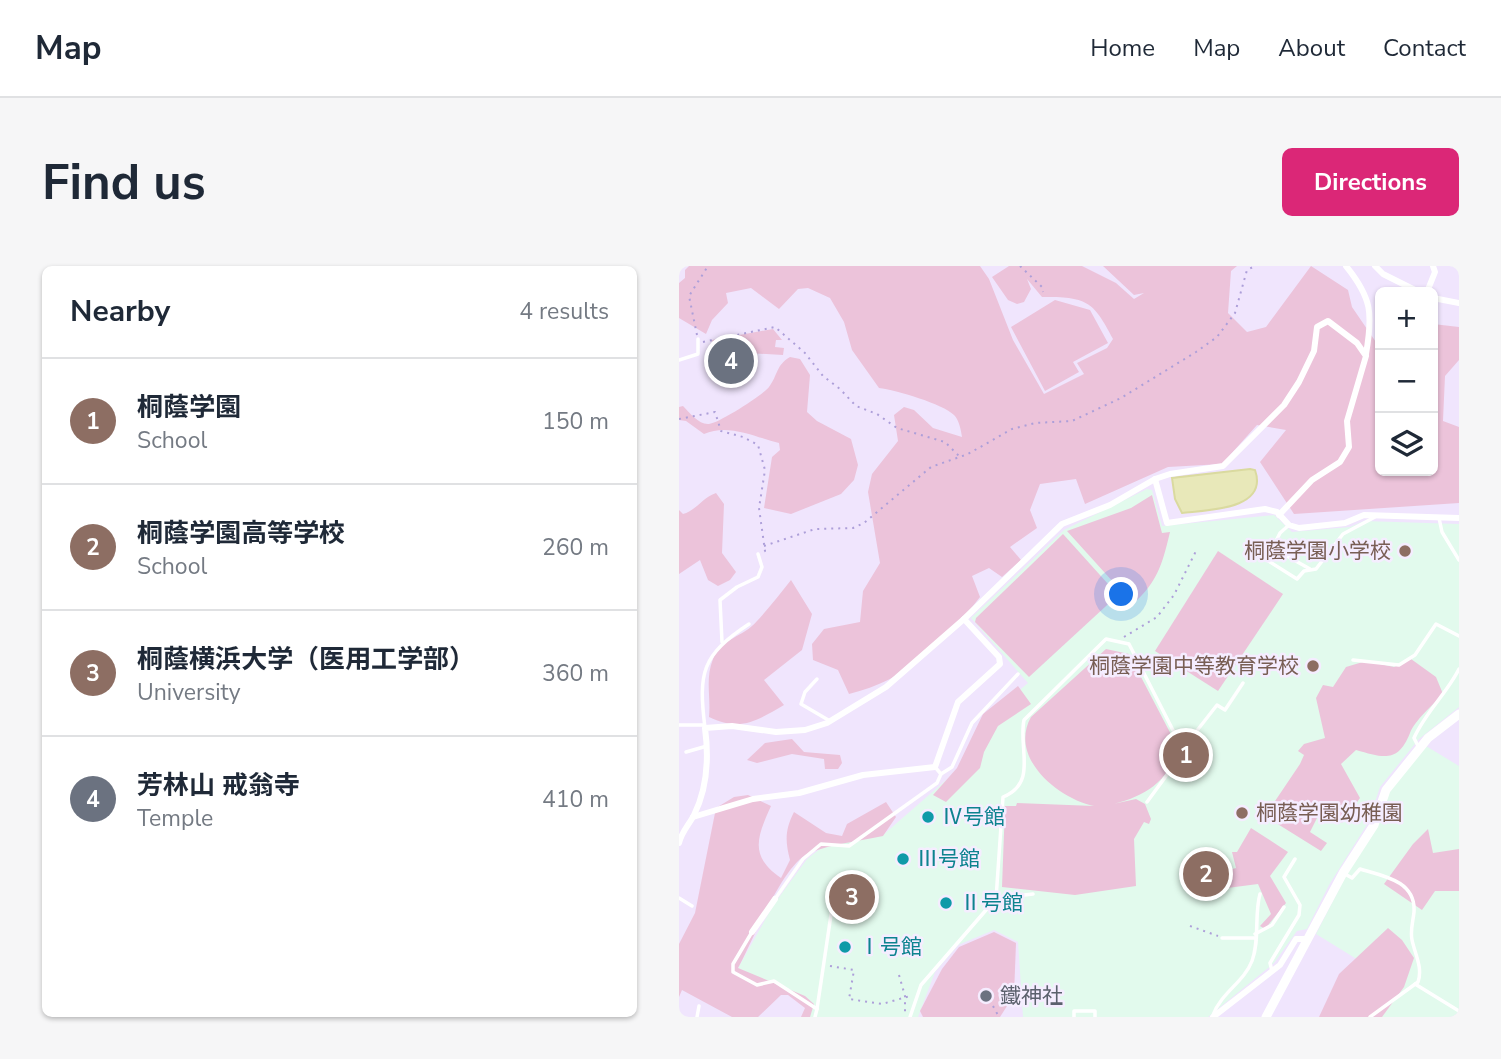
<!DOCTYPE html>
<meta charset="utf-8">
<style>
body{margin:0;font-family:"Nunito Sans","Noto Sans JP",sans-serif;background:#f6f6f7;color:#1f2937}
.controls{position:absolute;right:21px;top:21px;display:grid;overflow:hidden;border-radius:10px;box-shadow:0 2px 5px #0004}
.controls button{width:63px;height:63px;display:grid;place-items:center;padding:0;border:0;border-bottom:2px solid #e0e1e3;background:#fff;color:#1f2937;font:35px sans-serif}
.you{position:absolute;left:443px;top:329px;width:24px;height:24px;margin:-18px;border:5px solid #fff;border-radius:50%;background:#1a73e8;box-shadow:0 0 0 10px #1a73e833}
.badge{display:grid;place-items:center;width:46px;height:46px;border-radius:50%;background:#db2777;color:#fff;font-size:23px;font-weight:700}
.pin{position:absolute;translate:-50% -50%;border:4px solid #fff;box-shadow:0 2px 7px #0006}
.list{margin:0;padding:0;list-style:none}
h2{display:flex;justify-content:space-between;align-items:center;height:91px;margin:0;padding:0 28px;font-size:30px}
h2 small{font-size:23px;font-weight:400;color:#747a83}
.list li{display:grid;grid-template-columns:46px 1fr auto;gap:21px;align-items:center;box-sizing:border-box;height:126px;padding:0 28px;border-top:2px solid #e0e1e3}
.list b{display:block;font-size:26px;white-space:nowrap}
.list p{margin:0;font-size:23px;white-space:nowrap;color:#747a83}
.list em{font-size:23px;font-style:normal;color:#747a83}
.icon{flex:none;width:38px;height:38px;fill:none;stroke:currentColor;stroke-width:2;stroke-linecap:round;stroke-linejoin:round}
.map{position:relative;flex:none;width:780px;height:751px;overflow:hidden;border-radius:10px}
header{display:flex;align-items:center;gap:42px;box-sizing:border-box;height:98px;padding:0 35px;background:#fff;border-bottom:2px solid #e0e1e3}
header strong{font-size:33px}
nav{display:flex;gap:38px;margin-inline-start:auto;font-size:24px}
.intro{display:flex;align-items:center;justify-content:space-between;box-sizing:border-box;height:168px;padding:0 42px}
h1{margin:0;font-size:49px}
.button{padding:18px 32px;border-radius:10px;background:#db2777;color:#fff;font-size:24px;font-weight:700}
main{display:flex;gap:42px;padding:0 42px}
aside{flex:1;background:#fff;border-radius:10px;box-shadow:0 2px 5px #0004}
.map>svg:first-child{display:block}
.education{fill:#e2faed}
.green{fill:#ecc3da}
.water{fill:#e8e8b9;stroke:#dada9f;stroke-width:2}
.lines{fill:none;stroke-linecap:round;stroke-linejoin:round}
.path{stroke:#ad9fd9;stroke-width:2;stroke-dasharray:2 5;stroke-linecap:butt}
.lane{stroke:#fff;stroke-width:3.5}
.street{stroke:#fff;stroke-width:6}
.secondary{stroke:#fff;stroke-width:9}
.education-dot{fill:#8d6e63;stroke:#f5edff;stroke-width:2.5}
.culture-dot{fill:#0f9aa8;stroke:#f5edff;stroke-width:2.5}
.worship-dot{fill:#6b7280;stroke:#f5edff;stroke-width:2.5}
.labels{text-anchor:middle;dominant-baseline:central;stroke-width:5;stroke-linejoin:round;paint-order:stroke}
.education-label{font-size:21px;fill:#785e54;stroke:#f5edff;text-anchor:end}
.culture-label{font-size:21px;fill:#0d838f;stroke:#f5edff;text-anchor:start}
.worship-label{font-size:21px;fill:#5b616d;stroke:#f5edff;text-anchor:start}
</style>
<header>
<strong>Map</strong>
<nav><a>Home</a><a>Map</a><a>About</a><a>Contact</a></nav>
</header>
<div class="intro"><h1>Find us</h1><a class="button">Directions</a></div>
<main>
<aside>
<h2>Nearby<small>4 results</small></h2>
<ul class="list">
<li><span class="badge" style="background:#8d6e63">1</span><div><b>桐蔭学園</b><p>School</p></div><em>150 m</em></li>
<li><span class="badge" style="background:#8d6e63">2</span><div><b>桐蔭学園高等学校</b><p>School</p></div><em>260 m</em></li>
<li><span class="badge" style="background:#8d6e63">3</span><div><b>桐蔭横浜大学（医用工学部）</b><p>University</p></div><em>360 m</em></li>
<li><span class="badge" style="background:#6b7280">4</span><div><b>芳林山 戒翁寺</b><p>Temple</p></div><em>410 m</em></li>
</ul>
</aside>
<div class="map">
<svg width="780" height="751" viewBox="0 0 780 751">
<rect width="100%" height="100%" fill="#f0e5fd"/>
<!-- education -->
<g class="education">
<path d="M468,223L473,224L483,260L595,249L613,266L671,261L685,255L780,258V441L740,473L701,521L689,557L650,619L628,663L618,665L595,697L529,751H344L339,676L315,664L279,679L256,706L239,751H129L134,740L59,702L95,638L128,593L146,579L204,569L281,502L312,448L349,417L292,352L385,264Z"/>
<path d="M747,480L780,500V751H676L681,701L676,692L637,668L711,524Z"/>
</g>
<!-- green -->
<g class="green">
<path d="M10,0H301L310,13L334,74L365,128L405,108L398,97L428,82L434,73C414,34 407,31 363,31L348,13L352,23L345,36L338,38L329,34L313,11L330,0H403L437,17L455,33L465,27L455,29L424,0H558L552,5L549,47L568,66L587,61L632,0L669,24L673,41L701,82V205H754V58L780,61V94L766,110L764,155L780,161V237L615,248L581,196L607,164L578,159L543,198L489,201L406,238L397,213L361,218L351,244L358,262L331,281L342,294L323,311L310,302L293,310L301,331C266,377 228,414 170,428L159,404L134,394L133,378L145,363L181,356L184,325L201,297L189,226L193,208L219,175L215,149L225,141L235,144L254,162L283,171C282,164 280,154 275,149C264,138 217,124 200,122L173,84L165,56L151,32L129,22L119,23L100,43L72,22L47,27L49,37L33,54L27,68L0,52V17L6,12V4Z"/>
<path d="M376,34L411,44L429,77L394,96L400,106L366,125L332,61Z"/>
<path d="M94,63L103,74H97L96,81L105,82L104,89L69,87L67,79L35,84L33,74Z"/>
<path d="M111,91L121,93L131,109L128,146L138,155L172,173L179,199L175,214L162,228L112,248L85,242L93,191L101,184L100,177C76,171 49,157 25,168L7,155L0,154V141L4,140C11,147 20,159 30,158C40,157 84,129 90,121C99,109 97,99 111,91Z"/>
<path d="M37,227L45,238L43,287L57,306L51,314L39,320L29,314L21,294L0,308V244L4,248C18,244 24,231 37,227Z"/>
<path d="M473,229L483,267L491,266C483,299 479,315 454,338L388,265L452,242Z"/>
<path d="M384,268L439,329L350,411L296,356L297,352Z"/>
<path d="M539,285L604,328L539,425L476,385Z"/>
<path d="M112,314L133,348L123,384L85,414L105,439C77,455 62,466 30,451C32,431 26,413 34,393C42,372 65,371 78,355C90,342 101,328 112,314Z"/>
<path d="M427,383L450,388L496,476C497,516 459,534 425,540L457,533L466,538L472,553L470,558L465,556L455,573L457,620L396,629L323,621L326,540H337L338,537L415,540C380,533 329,492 352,451Z"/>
<path d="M732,393L757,411L764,428C754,439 736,454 731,467C719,497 705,492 677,484L662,498L681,532L663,557L642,544L631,566L648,577L642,585L586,550L621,498L625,489L619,485L625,478L646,472L637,432L644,419L654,421L667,401L687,395L715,401Z"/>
<path d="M339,420L352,438L319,460L305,486L301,502L267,536L254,529L278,502L304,448Z"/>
<path d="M113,473L125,486L161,489L163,497L159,503H146L145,493L113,488L78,497L68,494L86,477Z"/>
<path d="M69,529L92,540C78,571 70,590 102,612L111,594C106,575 106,564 115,546L147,567L163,570L168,558L207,536L217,551L204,570C181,575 152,578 130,587C103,599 74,675 59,702L126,730L135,738L131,751H122L126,742L109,729H102L79,751H53L3,724L0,731V678L16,647L37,542L55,531Z"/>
<path d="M572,562L609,586L591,610L607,637L586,663L581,660L592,648L579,618L533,624L542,611V606L557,602L553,586H558Z"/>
<path d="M749,563L754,587L780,583V625H756L743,644L705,618L734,578Z"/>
<path d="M709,662L723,674L735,692L725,721L703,751H640L660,708Z"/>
<path d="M315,666L337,677L335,729L321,751H244L241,745L263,703L280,681Z"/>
</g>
<!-- water -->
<path class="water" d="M571,203L576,204C590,244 528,244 503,247L496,233L493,212Z"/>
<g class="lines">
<!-- path -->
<g class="path">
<path d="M341,0L363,21L364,26"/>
<path d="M18,69L10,30L29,0"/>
<path d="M24,76L96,61L126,87L144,110L161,123L177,140L198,148L218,162L266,176L281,191"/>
<path d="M0,153L36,146L42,165L64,171L79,179L86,204L80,242L86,285L83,286"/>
<path d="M85,280L136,263L174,262L185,257L252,201L289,188L333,163L356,157L393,155L442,132L517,86L538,71L556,47L568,4L576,0"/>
<path d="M445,371L478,351L495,329L518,283"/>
<path d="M511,660L539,670"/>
<path d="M151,700L175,704L170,733L203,738L231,730"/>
<path d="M220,709L226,730V747"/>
<path d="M314,740L320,751"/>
</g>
<!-- lane -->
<g class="lane">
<path d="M0,94L19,88V73"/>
<path d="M760,252L763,266L780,294"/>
<path d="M610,259L601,267L596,277L599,285L631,303"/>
<path d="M596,277L589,279L583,291L618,313L625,305L637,303L664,268L696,251"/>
<path d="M43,376L41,334L58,321L79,311L83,301L79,288"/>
<path d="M674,394L720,399L736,389L757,358L780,370"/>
<path d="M138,413L126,426L122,438L151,455"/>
<path d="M0,459H25"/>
<path d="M26,462C19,406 23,389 70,358"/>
<path d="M739,480L735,472C746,447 768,427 780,403"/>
<path d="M502,485L538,439L546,444L564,417"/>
<path d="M7,486L28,480"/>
<path d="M262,508L273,501L293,457L339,408"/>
<path d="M666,608L673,612L681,603C705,610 737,615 735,646C734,656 731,664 733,674C736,688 744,702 739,716L691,751"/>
<path d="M0,632L13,640"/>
<path d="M96,633L124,593L142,578L170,580L258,517L262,508L256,501"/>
<path d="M317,633L324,531C359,517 339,482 345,454L427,373L450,378L501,478V491L468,536"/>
<path d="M73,666L54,698V706L78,719L95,715L138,743L136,751"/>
<path d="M576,668L593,659L605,641"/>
<path d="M543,672H576"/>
<path d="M593,705L591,697L620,649L621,639L605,611L616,593"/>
<path d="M736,718L780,745"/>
<path d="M138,743L153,642"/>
<path d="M534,749C542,727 565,716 573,695C581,674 575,649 581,628"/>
<path d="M18,751L20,740"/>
<path d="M231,751L242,719L314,636L319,632L354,628"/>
<path d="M395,751V745H416V751"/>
</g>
<!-- street -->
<g class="street">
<path d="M667,0C693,32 694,48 687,88"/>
<path d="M696,0L704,8L740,26"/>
<path d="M748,26L756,6L754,0"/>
<path d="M754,32L780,37"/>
<path d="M476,213L488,257L586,243L598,246L610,259L620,262L666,257L685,249L780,252"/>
<path d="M14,551L74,533L120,527L184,509L256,501L279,436L321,398L320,391L285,353"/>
<path d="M0,577C3,565 10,559 15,549C29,521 30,492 26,462L53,460L97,466L126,464L148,457L207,421L285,353L383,258L431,239L476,213L491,208L544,200L605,139L620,116L635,85L638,61L649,55L678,77L687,90L668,155L670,181L661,196L633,214L600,249"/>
<path d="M73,666L96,633"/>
<path d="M534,751L601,699L617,673H629"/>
</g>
<!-- secondary -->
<path class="secondary" d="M587,751L664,607L695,559L707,524L749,472L780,448"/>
</g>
<!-- markers -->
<g class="education-dot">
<circle cx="726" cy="285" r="7"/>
<circle cx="634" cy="400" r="7"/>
<circle cx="563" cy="547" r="7"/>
</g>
<g class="culture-dot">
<circle cx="249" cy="551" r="7"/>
<circle cx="224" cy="593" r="7"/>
<circle cx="267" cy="637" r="7"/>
<circle cx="166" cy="681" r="7"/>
</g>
<circle class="worship-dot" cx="307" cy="730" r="7"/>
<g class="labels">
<!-- education labels -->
<g class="education-label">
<text x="712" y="285">桐蔭学園小学校</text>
<text x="620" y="400">桐蔭学園中等教育学校</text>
<text x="577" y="547" text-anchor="start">桐蔭学園幼稚園</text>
</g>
<!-- culture labels -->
<g class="culture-label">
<text x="263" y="551">Ⅳ号館</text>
<text x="238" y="593">Ⅲ号館</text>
<text x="281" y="637">Ⅱ号館</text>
<text x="180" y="681">Ⅰ号館</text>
</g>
<!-- worship labels -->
<g class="worship-label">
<text x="321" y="730">鐵神社</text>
</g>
</g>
</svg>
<div class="controls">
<button>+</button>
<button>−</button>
<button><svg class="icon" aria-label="layers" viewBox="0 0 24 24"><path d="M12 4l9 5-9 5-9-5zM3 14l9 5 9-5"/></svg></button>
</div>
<div class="you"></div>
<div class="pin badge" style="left:507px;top:489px;background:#8d6e63">1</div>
<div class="pin badge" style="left:527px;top:608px;background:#8d6e63">2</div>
<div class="pin badge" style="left:173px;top:631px;background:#8d6e63">3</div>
<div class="pin badge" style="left:52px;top:95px;background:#6b7280">4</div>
</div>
</main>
